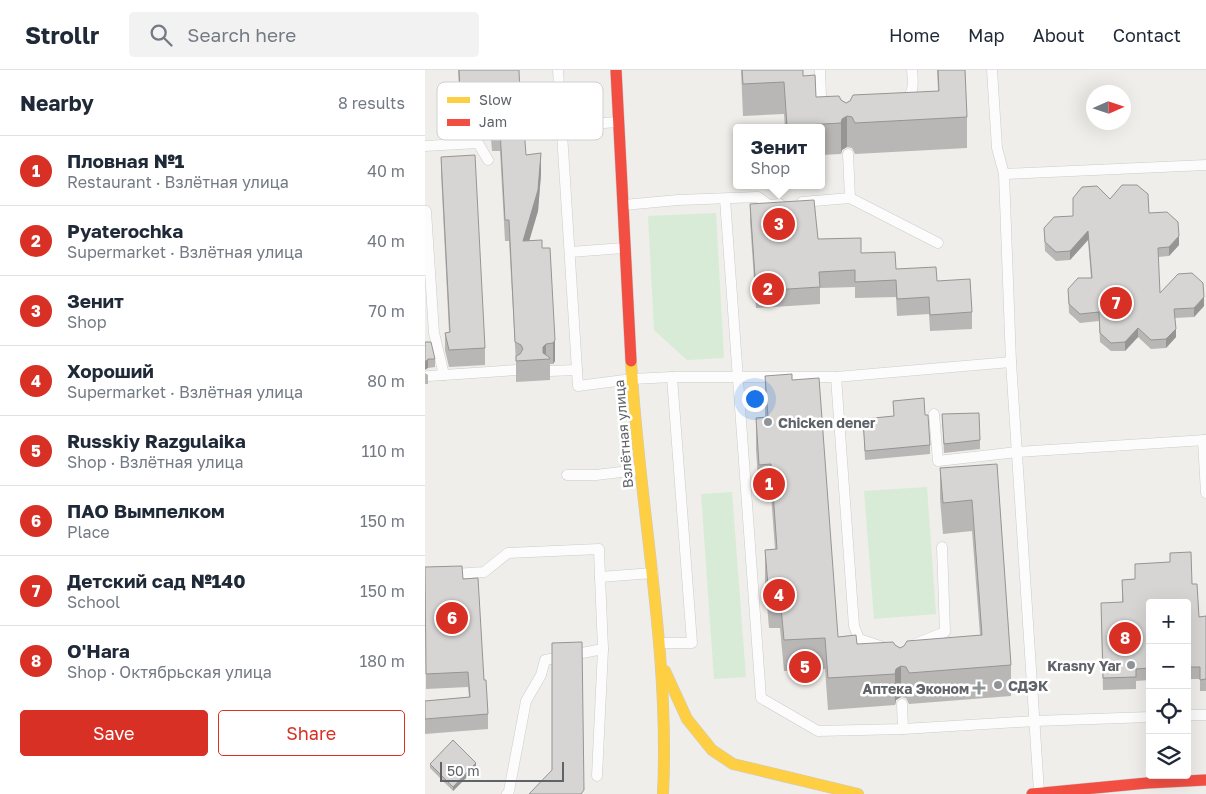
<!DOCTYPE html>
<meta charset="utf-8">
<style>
body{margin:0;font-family:"Golos Text",sans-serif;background:#f2f2f3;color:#1f2937}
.controls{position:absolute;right:15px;bottom:15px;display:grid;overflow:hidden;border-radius:5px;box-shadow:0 5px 20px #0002}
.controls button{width:45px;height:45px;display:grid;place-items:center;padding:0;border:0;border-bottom:1px solid #e0e1e3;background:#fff;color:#1f2937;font:25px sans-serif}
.compass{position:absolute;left:661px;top:15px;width:45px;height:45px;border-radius:50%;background:#fff;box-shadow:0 5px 20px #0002;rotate:87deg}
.scale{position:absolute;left:15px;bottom:12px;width:124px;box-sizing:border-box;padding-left:5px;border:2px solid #5f6368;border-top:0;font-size:14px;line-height:18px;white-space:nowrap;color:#5f6368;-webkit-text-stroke:4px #fff;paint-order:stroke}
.you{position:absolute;left:329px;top:328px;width:18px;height:18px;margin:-12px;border:4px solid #fff;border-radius:50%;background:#1a73e8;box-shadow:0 0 0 8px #1a73e833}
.badge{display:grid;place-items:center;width:32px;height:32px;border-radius:50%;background:#d93025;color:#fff;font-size:16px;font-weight:700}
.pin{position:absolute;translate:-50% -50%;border:2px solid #fff;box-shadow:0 1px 5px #0006}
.popup{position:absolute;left:308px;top:54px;width:92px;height:65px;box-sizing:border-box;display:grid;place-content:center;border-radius:5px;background:#fff;filter:drop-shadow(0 1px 4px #0005);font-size:16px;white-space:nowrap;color:#747a83}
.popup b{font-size:19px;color:#1f2937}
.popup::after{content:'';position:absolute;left:50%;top:100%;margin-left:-10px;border:10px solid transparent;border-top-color:#fff}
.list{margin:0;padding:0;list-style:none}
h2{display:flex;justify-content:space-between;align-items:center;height:65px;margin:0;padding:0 20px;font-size:21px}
h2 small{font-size:16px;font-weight:400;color:#747a83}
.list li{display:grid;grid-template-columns:32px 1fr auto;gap:15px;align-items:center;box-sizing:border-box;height:70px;padding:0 20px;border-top:1px solid #e0e1e3}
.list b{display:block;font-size:19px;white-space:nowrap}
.list p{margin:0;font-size:16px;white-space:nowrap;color:#747a83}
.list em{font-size:16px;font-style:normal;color:#747a83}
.actions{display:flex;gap:10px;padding:15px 20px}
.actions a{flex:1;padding:11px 0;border:1px solid #d93025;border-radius:5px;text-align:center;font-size:18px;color:#d93025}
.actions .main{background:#d93025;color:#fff}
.icon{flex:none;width:28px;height:28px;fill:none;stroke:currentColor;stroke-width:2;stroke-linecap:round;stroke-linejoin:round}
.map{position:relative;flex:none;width:781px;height:724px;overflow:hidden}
header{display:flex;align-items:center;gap:30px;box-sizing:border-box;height:70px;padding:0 25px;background:#fff;border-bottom:1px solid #e0e1e3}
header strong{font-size:24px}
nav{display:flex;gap:28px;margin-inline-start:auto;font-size:18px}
.search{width:350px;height:45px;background:#f2f2f3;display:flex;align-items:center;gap:12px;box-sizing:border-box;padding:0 18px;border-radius:5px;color:#747a83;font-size:19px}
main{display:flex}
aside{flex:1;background:#fff}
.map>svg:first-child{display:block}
.park{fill:#d8ebd6}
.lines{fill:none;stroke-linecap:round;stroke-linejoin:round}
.lane-casing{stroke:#cbcccc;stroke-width:11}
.slow-casing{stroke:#cacacb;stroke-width:12}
.jam-casing{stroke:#cacacb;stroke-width:12}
.lane{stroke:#fdfcfc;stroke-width:10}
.slow{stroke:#ffcf43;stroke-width:11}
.jam{stroke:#f24e42;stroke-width:11}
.wall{fill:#b8b7b5}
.shaded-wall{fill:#969594}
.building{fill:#d6d5d3;stroke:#969594}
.poi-dot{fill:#919496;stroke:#fff;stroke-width:2}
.labels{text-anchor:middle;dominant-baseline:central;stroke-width:5;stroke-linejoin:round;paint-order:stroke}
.poi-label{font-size:14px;font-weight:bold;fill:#5f6368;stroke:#fff;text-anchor:start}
.street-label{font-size:14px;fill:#5f6368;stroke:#fff}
.key{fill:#fff;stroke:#cfd0d2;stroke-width:1}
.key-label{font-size:14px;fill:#5f6368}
</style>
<header>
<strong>Strollr</strong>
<div class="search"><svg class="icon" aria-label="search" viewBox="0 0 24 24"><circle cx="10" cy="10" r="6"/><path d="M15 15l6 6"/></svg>Search here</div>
<nav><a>Home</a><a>Map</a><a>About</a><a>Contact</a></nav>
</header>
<main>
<aside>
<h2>Nearby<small>8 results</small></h2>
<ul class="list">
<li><span class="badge">1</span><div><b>Пловная №1</b><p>Restaurant · Взлётная улица</p></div><em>40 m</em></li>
<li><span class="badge">2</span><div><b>Pyaterochka</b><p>Supermarket · Взлётная улица</p></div><em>40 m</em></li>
<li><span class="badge">3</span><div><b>Зенит</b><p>Shop</p></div><em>70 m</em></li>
<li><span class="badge">4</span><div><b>Хороший</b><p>Supermarket · Взлётная улица</p></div><em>80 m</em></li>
<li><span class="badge">5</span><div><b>Russkiy Razgulaika</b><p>Shop · Взлётная улица</p></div><em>110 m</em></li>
<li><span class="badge">6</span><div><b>ПАО Вымпелком</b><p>Place</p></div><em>150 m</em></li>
<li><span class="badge">7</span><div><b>Детский сад №140</b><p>School</p></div><em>150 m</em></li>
<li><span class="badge">8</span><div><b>O'Hara</b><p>Shop · Октябрьская улица</p></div><em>180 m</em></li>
</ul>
<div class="actions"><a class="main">Save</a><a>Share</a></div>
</aside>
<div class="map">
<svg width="781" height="724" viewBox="0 0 781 724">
<rect width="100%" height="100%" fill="#efeeea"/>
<!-- park -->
<g class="park">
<path d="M291,143L299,288L262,290L229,260L223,146Z"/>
<path d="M502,417L511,544L449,549L439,421Z"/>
<path d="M307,422L321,607L289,609L276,424Z"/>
</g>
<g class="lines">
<defs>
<g id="lane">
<path d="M133,0L153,316L207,309L247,307H411L586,292"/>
<path d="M395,0L396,27L404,36"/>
<path d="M567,0L572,78L579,104L586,292L614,722"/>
<path d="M479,31C490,23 488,12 487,0"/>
<path d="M136,56L193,52"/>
<path d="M0,76L53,73L63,90"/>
<path d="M423,84L425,128"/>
<path d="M579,104L781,95"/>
<path d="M300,129L336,628L393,661L478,659L610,651L725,647"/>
<path d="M377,132L425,128L513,173"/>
<path d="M199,135L253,130L333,127L344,135L355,134"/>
<path d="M1,141L9,263L19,305L91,300"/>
<path d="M145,182L199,178"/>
<path d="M124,301L152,300"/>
<path d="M3,306L19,305"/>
<path d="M411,307L429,556L434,569L458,577"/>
<path d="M509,344L513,391L592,382L781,370"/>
<path d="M778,370L781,423"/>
<path d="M142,405H171L213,400"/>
<path d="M0,506L59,502L83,483L174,479L175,507"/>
<path d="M234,573H267L247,307"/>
<path d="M490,574L520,562L517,477"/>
<path d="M477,634L478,659"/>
<path d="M762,645H781"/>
<path d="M172,706L178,579"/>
<path d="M82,724L84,721L101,631L116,605L120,590L178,579L175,507L228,503"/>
</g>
<g id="slow">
<path d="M206,291C214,436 245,579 238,724"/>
<path d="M240,601L262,649L287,680L308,694L433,724"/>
</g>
<g id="jam">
<path d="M191,0L206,291"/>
<path d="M607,724L722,713L781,710"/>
</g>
</defs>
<!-- lane casing -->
<use href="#lane" class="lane-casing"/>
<!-- slow casing -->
<use href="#slow" class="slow-casing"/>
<!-- jam casing -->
<use href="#jam" class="jam-casing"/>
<!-- lane -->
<use href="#lane" class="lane"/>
<!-- slow -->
<use href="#slow" class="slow"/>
<!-- jam -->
<use href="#jam" class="jam"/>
</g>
<!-- wall -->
<g class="wall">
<path d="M33,0H94L95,46H90L91,58L101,85L116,104L113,141L104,171L117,178H125L130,291L128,294H125V310L91,312V293L84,171H80L75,81H67L64,48L58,39L35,41Z"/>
<path d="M316,0H378V6L391,27L416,30L421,33L513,21L512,0H540L542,47V78L430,84L427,78L422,77L417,80L416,84L396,85V58H360L359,44L318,46Z"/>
<path d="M16,87L60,278V295L24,297L20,280V263L24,262L16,103Z"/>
<path d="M648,128L685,129L724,143L754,175L744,186L733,187L735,223L779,236L769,247L750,248L751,267L741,278L726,279L713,267L700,281H686L675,272L674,251L655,253L644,243L643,219L666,208L663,170L645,190L631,191L620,181L619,158L648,146Z"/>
<path d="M325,134L393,169L436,183L471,199L512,211L547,242V259L505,261L504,244L472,246L471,227L430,228V217L395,218V234L331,238L325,151Z"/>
<path d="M0,272L10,289V297L3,298Z"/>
<path d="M0,303L3,305V314H0Z"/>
<path d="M340,306L367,310L413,567L432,574L470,575L475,578L555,565L547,461L518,464L515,429V398L572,394L586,595V626L484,634L481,628L476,627L471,630L470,635L403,640L400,599L359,601L355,558H344L340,511V480L350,479L346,425L334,426L331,379V348L340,347Z"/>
<path d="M468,331L500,345L505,375V384L440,390L438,349L469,346Z"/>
<path d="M517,344L555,370V379L519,383Z"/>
<path d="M710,494L767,514L774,547L781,546V621H775V609H762V533H725V610L711,611V619L678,620L676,545L697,532V510L710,509Z"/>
<path d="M0,497L38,509L59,610L63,644V659L0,664V631L44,627L43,617L1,619Z"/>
<path d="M5,694L51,698L28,721L5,698Z"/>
</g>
<!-- shaded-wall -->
<g class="shaded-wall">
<path d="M422,46V77L417,80L416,84V53L417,49Z"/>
<path d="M116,83V104L113,141L98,192V171Z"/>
<path d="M663,161V170L645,190V181Z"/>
<path d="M754,166V175L744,186V177Z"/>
<path d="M779,227V236L769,247V238Z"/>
<path d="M713,258V267L700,281V272Z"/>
<path d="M751,259V267L741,278V269Z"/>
<path d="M130,270V291L128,294V273Z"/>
<path d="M121,274V289L118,290V277Z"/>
<path d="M3,289V298L0,300V292Z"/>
<path d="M476,596V627L471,630L470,635V604L471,599Z"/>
<path d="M51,693V698L28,721V717Z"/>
</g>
<!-- building -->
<g class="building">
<path d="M34,0H94L95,25H89L91,58H99L101,85L116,83L113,120L98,171L117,170V178H125L130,270L128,273L121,274L118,277V283L124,287L125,289L91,291V286L95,284L98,279L96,275L90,272L84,150H80L75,60H67L64,27L58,18L35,20Z"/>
<path d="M317,0H378V6L390,5L391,27L414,26L416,30L421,33L425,31L428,25L514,21L513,0H540L542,47L430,53L427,47L422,46L417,49L416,53L362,56L359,12L318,14Z"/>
<path d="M50,85L60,278L24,280L20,263L25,262L16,87Z"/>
<path d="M697,115H712L723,124L724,143L742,142L753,152L754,166L744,177L733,178L735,223L753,204L767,203L778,213L779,227L769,238L749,239L751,259L741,269L726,270L713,258L700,272L686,273L675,263L674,242L655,244L644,234L643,219L653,208H667L663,161L645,181L631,182L620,172L619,158L629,147L648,146V128L657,117L672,116L685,129Z"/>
<path d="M389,130L393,169L436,168V183L470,182L471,199L511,197L512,211L545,209L547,242L505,245L504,227L472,229L471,210L430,212V200L394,202L395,217L331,221L325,134Z"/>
<path d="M0,272H6L10,289H3L0,292Z"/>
<path d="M367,304V310L394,308L413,567L431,565L432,574L468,572L470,575L475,578L479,576L482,571L557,565L547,430L518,433L515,398L572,394L586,595L484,603L481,597L476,596L471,599L470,604L403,608L400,568L359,570L355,526L344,527L340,480L352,479L346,394L334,395L331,348L343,347L340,306Z"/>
<path d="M499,328L500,345H503L505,375L440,381L438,349L469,346L468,331Z"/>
<path d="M554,343L555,370L519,374L517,344Z"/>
<path d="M766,482L767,514H772L774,547L781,546V609L775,610V597H762V533H725V598L711,599V607L678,608L676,533L698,532L697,510L710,509V494L745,492V483Z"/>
<path d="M37,496L38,509L53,508L59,610H61L63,644L0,649V631L45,627L43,602L1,604L0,497Z"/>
<path d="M157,572L159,720L156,724H104L127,700V573Z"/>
<path d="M28,670L51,693L28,717L5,694Z"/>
</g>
<!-- markers -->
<g class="poi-dot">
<circle cx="343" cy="352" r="5"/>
<circle cx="706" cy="595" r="5"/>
<circle cx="573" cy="615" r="5"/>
<path d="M551.5 610.5h5v5h5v5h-5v5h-5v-5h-5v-5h5z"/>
</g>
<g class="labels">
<!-- poi labels -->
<g class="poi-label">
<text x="353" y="352">Chicken dener</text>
<text x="696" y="595" text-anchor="end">Krasny Yar</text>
<text x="583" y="615">СДЭК</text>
<text x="544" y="618" text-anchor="end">Аптека Эконом</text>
</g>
<!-- street labels -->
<g class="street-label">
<text transform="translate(198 364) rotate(-95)">Взлётная улица</text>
</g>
</g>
<!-- legend -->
<rect x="12" y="12" width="166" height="58" rx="8" class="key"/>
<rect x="22" y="27" width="23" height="6" fill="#ffcf43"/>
<rect x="22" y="49" width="23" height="7" fill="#f24e42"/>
<g class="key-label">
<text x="54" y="35">Slow</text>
<text x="54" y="57">Jam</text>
</g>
</svg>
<div class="controls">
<button>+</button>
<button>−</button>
<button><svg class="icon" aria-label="locate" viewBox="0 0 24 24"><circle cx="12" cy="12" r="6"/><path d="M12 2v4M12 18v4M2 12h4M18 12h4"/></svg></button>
<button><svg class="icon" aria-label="layers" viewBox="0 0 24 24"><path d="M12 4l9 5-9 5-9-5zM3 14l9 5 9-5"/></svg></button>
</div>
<svg class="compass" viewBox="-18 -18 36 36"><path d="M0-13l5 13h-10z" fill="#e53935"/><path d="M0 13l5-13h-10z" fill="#747a83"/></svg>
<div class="scale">50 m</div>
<div class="you"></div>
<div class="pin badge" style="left:344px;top:414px">1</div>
<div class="pin badge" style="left:343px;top:219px">2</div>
<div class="pin badge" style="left:354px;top:154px">3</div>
<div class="popup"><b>Зенит</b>Shop</div>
<div class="pin badge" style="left:354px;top:525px">4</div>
<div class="pin badge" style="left:380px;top:597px">5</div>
<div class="pin badge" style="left:27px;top:548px">6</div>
<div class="pin badge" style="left:691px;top:233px">7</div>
<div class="pin badge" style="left:700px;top:568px">8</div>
</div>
</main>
